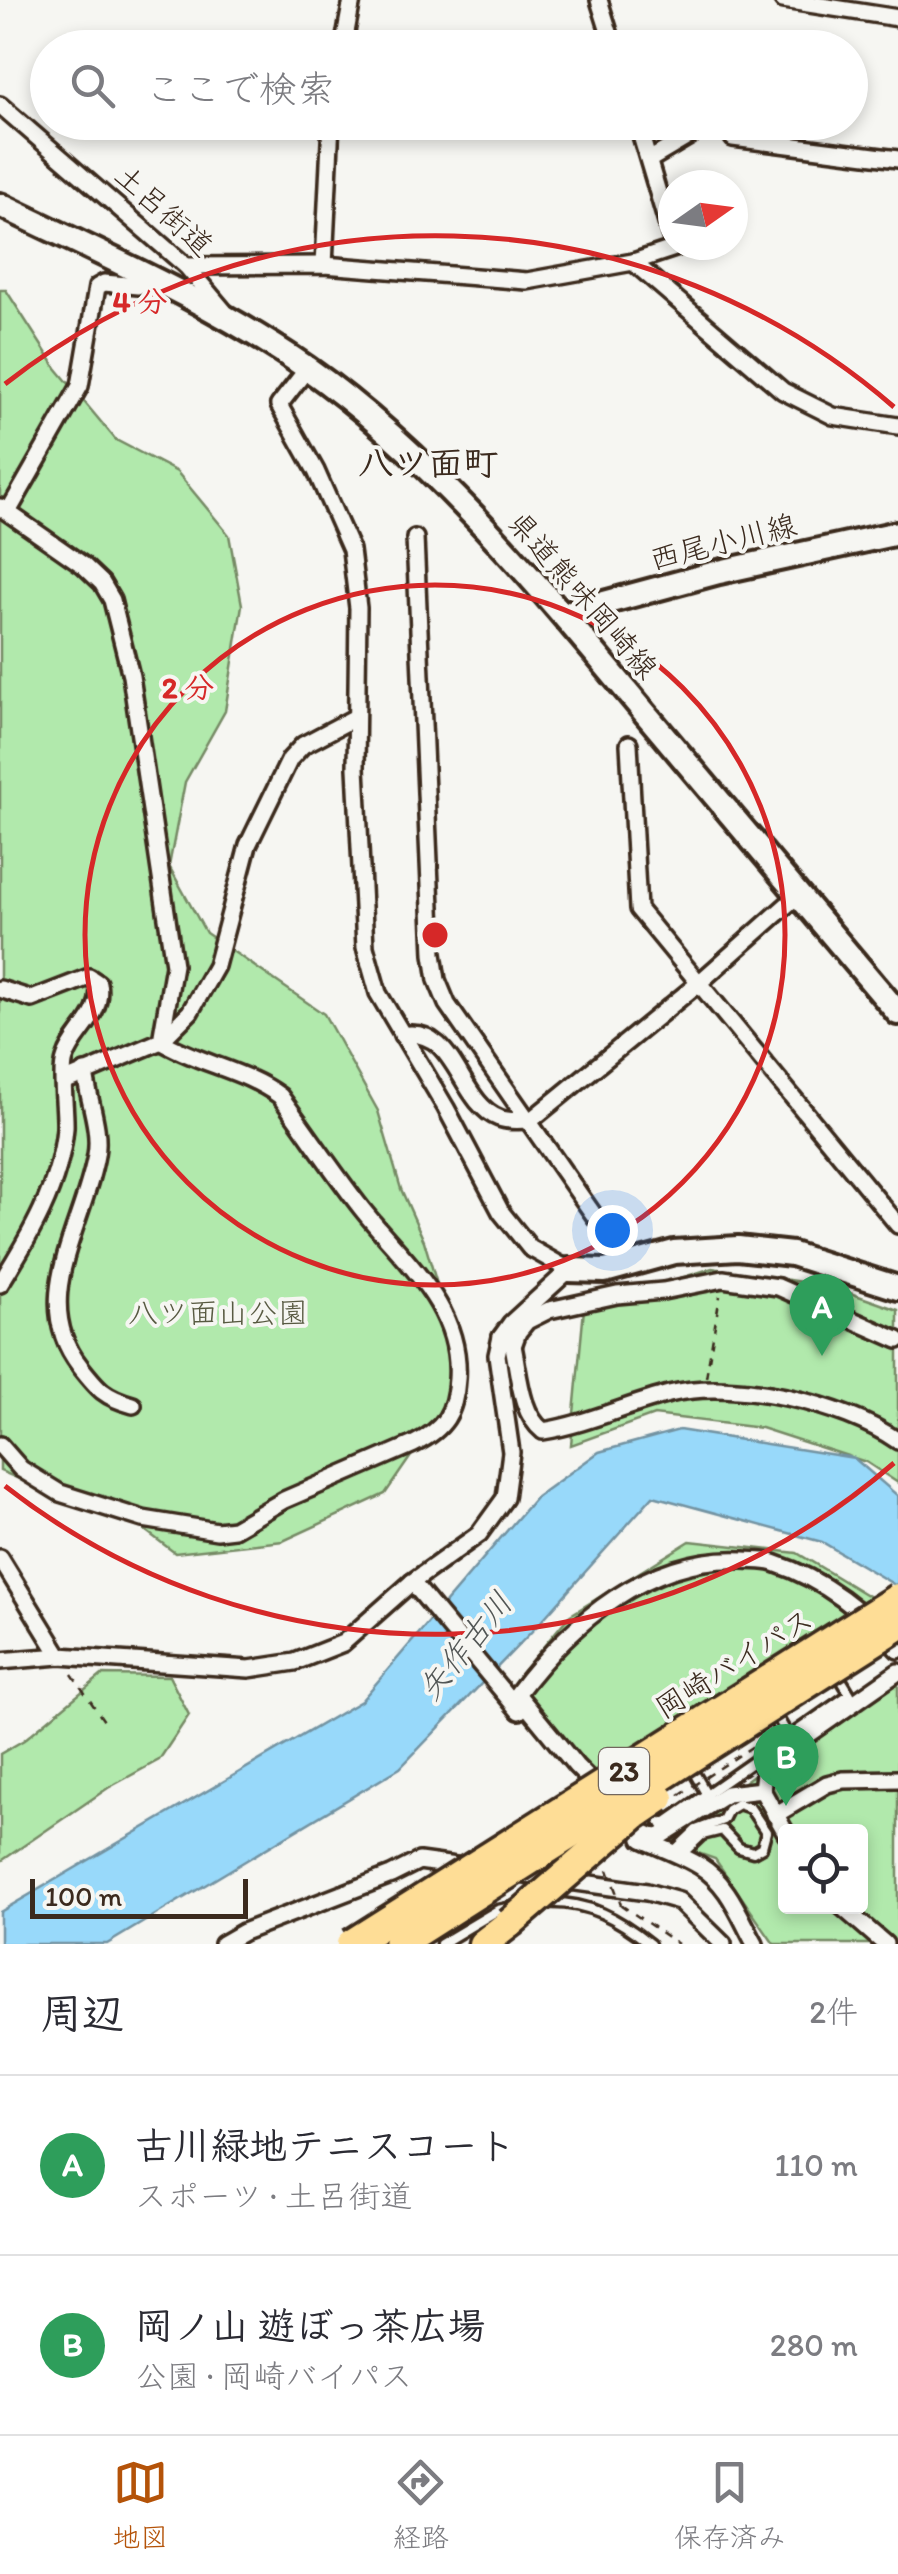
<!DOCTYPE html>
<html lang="ja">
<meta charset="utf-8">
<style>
body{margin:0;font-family:Itim,"Klee One",sans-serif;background:#f2f2f3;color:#2b2b33}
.controls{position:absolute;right:30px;bottom:30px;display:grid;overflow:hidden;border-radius:10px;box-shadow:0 5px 15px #0003}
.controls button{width:90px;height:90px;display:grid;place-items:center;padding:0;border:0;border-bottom:2px solid #e1e1e2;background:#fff;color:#2b2b33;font:50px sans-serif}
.compass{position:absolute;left:658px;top:170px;width:90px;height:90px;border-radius:50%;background:#fff;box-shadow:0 5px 15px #0003;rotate:76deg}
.scale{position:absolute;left:30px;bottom:25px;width:218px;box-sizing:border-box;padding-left:10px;border:5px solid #3b2a1e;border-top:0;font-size:28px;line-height:35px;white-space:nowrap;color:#3b2a1e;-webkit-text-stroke:8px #f6f6f2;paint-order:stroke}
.you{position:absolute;left:612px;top:1230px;width:35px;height:35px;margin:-25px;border:8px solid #fff;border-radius:50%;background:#1a73e8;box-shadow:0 0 0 15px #1a73e833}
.badge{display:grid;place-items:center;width:65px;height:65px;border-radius:50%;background:#b45309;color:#fff;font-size:32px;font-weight:700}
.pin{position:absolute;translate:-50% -82px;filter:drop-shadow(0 2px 5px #0008)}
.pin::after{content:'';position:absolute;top:52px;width:35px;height:30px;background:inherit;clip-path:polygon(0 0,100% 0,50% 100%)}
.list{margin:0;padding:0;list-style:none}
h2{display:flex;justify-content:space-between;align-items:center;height:130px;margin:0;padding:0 40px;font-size:42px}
h2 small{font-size:32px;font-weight:400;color:#7c7c81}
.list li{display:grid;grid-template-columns:65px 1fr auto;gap:30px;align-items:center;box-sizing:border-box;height:180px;padding:0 40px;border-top:2px solid #e1e1e2}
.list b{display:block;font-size:38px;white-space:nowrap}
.list p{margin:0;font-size:32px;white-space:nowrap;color:#7c7c81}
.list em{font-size:32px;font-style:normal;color:#7c7c81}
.icon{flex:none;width:55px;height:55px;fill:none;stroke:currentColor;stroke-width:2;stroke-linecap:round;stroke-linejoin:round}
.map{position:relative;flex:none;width:898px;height:1944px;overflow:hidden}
.search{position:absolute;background:#fff;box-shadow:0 5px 15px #0003;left:30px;right:30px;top:30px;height:110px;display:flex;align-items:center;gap:25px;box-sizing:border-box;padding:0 35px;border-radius:55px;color:#7c7c81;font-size:38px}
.sheet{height:490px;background:#fff}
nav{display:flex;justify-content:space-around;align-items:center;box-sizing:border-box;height:140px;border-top:2px solid #e1e1e2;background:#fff;font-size:28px;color:#7c7c81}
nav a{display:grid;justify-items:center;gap:5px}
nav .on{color:#b45309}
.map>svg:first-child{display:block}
.green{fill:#b1e9ac;stroke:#768a65;stroke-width:2.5;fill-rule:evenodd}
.water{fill:#98d9fa;stroke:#7393a2;stroke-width:2.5}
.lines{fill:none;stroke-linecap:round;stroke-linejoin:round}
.lane-casing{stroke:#3b2a1e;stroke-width:15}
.street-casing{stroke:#3b2a1e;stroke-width:22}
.secondary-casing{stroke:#3b2a1e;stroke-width:30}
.highway-casing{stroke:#3b2a1e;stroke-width:35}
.path{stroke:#3b2a1e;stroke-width:2.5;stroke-dasharray:8 8;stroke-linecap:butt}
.lane{stroke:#f6f6f2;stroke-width:8}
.street{stroke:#f6f6f2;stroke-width:15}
.secondary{stroke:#f6f6f2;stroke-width:22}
.highway{stroke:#fedd96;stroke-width:28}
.highway-bridge-casing{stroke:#3b2a1e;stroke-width:35;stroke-linecap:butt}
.path-bridge{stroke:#3b2a1e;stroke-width:2.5;stroke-dasharray:8 8;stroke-linecap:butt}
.highway-bridge{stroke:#fedd96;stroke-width:28}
.ring{fill:none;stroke:#d62828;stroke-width:5}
.labels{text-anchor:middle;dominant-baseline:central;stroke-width:8;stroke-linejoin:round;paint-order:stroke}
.shield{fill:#f6f6f2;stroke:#73675e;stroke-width:2.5}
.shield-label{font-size:28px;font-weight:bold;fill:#3b2a1e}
.street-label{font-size:30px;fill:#3b2a1e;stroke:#f6f6f2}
.park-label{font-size:30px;fill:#585a42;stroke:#f6f6f2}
.water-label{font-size:32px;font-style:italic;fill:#525655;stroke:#f6f6f2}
.quarter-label{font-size:35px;font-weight:bold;fill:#3b2a1e;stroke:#f6f6f2}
.centre{fill:#d62828;stroke:#f6f6f2;stroke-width:5}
.ring-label{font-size:30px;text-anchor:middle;font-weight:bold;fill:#d62828;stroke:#f6f6f2;stroke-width:8;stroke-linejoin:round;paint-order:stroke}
</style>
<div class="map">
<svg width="898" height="1944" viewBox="0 0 898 1944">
<rect width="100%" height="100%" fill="#f6f6f2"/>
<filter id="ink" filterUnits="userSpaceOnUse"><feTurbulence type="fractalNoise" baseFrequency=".01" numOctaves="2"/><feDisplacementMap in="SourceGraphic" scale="20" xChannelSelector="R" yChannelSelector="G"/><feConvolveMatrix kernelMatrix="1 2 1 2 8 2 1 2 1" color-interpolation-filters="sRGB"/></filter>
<g filter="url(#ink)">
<!-- green -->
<g class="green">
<path d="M0,290H6L56,368L116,440L177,472L229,535L242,605L225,711L185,782L169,866L206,933L324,1014L378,1111L401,1189L424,1241L446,1314L453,1395L385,1494L283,1541L175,1553L104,1499L72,1501L0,1471Z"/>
<path d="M712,1268L833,1287L898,1310V1483L866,1462L761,1428L654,1415L571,1445L584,1309Z"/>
<path d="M690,1541L797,1553L870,1597L591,1786L523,1708L514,1682L569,1616Z"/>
<path d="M898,1668V1944H774L715,1859L664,1841ZM786,1831H860V1906H786Z"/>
<path d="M102,1675L169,1676L189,1715L159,1760L108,1788L0,1862V1754L24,1740Z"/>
</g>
<!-- water -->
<path class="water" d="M679,1430L854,1458L898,1496V1583L895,1585L822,1542L653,1496L537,1626L400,1768L107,1944H0V1912L361,1701L535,1498L599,1452Z"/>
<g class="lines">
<defs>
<g id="lane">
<path d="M775,1713L789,1737"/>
<path d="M761,1721L776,1746"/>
<path d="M689,1764L707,1795"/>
<path d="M652,1808L662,1825L850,1694L836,1671"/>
<path d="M672,1853L696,1830L723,1820L728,1810L738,1804L750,1808L766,1832L762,1847L753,1852L739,1848L722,1830L702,1835L680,1856"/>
<path d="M546,1903C588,1901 619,1919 650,1944"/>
<path d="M441,1944L498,1910L512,1907"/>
</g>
<g id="street">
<path d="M599,0L614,48"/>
<path d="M783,0L898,18"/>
<path d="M343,48L352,0"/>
<path d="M0,105L186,266L224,311"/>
<path d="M637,122L673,243"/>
<path d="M728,122L733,138L898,159"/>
<path d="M649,160L713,122"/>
<path d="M633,262L783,391L833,416L898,426"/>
<path d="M324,265L331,122"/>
<path d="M186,266L324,265L527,281L633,262L684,245"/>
<path d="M0,507L83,565L102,583L112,600L131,676L174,965L161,1041"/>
<path d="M8,512L80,386L97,287L104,283L138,286L148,278"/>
<path d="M415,538L433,954L437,980L447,1004L596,1218"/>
<path d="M629,744L638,909L898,1225"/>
<path d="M0,989L32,999L89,977L98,983C104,1017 73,1032 65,1059C60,1073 66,1111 65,1128C60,1186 30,1236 0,1284"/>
<path d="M402,1035C456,1025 458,1102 499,1118C508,1122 521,1120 531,1120L700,982L798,895"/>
<path d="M85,1072C88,1099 101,1129 96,1155C84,1226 28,1300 80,1366C98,1389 104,1397 133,1405"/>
<path d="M66,1081L161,1041L190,1012L216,966L248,845L290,759L303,745L356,717"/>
<path d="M501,1337L513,1346C519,1373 520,1413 543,1431C586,1424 627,1405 669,1394C734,1378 843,1403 898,1441"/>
<path d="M513,1346L518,1332L527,1321L549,1310L617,1295L663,1291L723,1279L778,1287L898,1340"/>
<path d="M0,1445L21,1469L60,1493L143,1519L217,1531L234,1529L284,1500L414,1444C445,1429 455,1412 457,1379C462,1306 403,1261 362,1209C333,1172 308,1134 280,1096C245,1070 199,1064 161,1041"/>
<path d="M0,1558L60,1656"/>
<path d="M412,1582L519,1711"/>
<path d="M0,1661L60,1656L249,1669L295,1662L343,1643L412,1582L479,1534L505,1498L511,1452L497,1355L501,1337L511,1323L569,1270L530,1248L501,1212L446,1108L378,993L365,947L356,768L358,608L351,550L316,471L279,405L307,369"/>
<path d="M762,1790L765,1765L898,1672"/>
<path d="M602,1792L576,1766L517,1694C571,1622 649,1555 744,1560C754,1561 765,1560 774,1563C825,1580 863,1611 898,1650"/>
<path d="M775,1815L827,1784L843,1780L898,1779"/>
<path d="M626,1816C636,1825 644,1837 659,1837L727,1794L762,1790L786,1833"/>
<path d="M642,1839C661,1848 682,1855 700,1866C728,1883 740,1917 755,1944"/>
<path d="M512,1873L647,1892L679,1901L723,1944"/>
<path d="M841,1906L885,1944"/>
<path d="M222,1944L243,1932L391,1875L419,1861L470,1868"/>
</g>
<g id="secondary">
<path d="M0,205C103,255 212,302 307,368C435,458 545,593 645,713C729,813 813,913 898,1013"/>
<path d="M563,614L719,572L898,533"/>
<path d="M569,1270L605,1271L674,1252L738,1248L792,1254L898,1288"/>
</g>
<path id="highway" d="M483,1944L510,1923"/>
</defs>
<!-- lane casing -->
<use href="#lane" class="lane-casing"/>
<!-- street casing -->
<use href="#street" class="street-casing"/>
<!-- secondary casing -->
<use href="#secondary" class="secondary-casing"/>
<!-- highway casing -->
<use href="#highway" class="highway-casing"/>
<!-- path -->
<g class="path">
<path d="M706,1377L720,1296"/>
<path d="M72,1674L106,1724"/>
<path d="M621,1905L678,1944"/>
</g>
<!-- lane -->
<use href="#lane" class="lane"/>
<!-- street -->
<use href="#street" class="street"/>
<!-- secondary -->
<use href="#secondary" class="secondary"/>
<!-- highway -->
<use href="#highway" class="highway"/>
<defs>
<g id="highway-bridge">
<path d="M510,1923L635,1815L660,1798"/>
<path d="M351,1944L898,1598"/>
<path d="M398,1944L898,1626"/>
</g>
</defs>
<!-- highway-bridge casing -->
<use href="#highway-bridge" class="highway-bridge-casing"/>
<!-- path-bridge -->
<g class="path-bridge">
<path d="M679,1795L785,1725"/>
<path d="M608,1870L621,1905"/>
</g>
<!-- highway-bridge -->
<use href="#highway-bridge" class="highway-bridge"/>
</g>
</g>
<!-- distance rings -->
<g class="ring">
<circle cx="435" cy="935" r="350"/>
<path d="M894 1463A699 699 0 0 1 5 1486M5 384A699 699 0 0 1 894 407"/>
</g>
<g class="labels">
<!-- shield labels -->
<rect class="shield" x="599" y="1748" width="50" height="46" rx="8"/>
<g class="shield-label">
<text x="624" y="1771">23</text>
</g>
<!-- street labels -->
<g class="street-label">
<text transform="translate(164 210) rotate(42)">土呂街道</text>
<text transform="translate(723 542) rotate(-14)">西尾小川線</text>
<text transform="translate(583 595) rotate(49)">県道熊味岡崎線</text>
<text transform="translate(734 1663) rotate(-32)">岡崎バイパス</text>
</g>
<!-- park labels -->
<g class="park-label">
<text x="218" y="1312">八ツ面山公園</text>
</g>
<!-- water labels -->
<g class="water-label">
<text transform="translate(465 1646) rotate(-51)">矢作古川</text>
</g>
<!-- quarter labels -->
<g class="quarter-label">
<text x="428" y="463">八ツ面町</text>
</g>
</g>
<circle cx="435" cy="935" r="15" class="centre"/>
<g class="ring-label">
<text x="140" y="312">4 分</text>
<text x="188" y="698">2 分</text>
</g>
</svg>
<div class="controls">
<button><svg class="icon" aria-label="locate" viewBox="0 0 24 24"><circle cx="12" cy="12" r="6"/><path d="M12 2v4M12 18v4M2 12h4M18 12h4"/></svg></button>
</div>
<svg class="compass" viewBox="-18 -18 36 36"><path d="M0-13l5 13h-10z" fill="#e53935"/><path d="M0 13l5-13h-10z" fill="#7c7c81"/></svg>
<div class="scale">100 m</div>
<div class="you"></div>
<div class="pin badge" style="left:822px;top:1356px;background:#2e9e5b">A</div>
<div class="pin badge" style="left:786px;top:1806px;background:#2e9e5b">B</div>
<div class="search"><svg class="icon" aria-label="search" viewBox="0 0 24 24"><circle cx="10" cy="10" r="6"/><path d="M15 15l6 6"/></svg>ここで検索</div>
</div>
<section class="sheet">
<h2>周辺<small>2件</small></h2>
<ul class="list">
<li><span class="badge" style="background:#2e9e5b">A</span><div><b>古川緑地テニスコート</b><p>スポーツ · 土呂街道</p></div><em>110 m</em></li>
<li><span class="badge" style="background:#2e9e5b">B</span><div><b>岡ノ山 遊ぼっ茶広場</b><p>公園 · 岡崎バイパス</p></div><em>280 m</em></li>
</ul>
</section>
<nav>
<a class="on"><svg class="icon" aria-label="map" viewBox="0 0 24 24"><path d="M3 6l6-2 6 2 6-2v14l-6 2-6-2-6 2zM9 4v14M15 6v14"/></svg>地図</a>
<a><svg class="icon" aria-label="directions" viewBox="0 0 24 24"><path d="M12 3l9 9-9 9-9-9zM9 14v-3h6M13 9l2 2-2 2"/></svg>経路</a>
<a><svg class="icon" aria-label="saved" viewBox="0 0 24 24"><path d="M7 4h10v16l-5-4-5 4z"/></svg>保存済み</a>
</nav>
